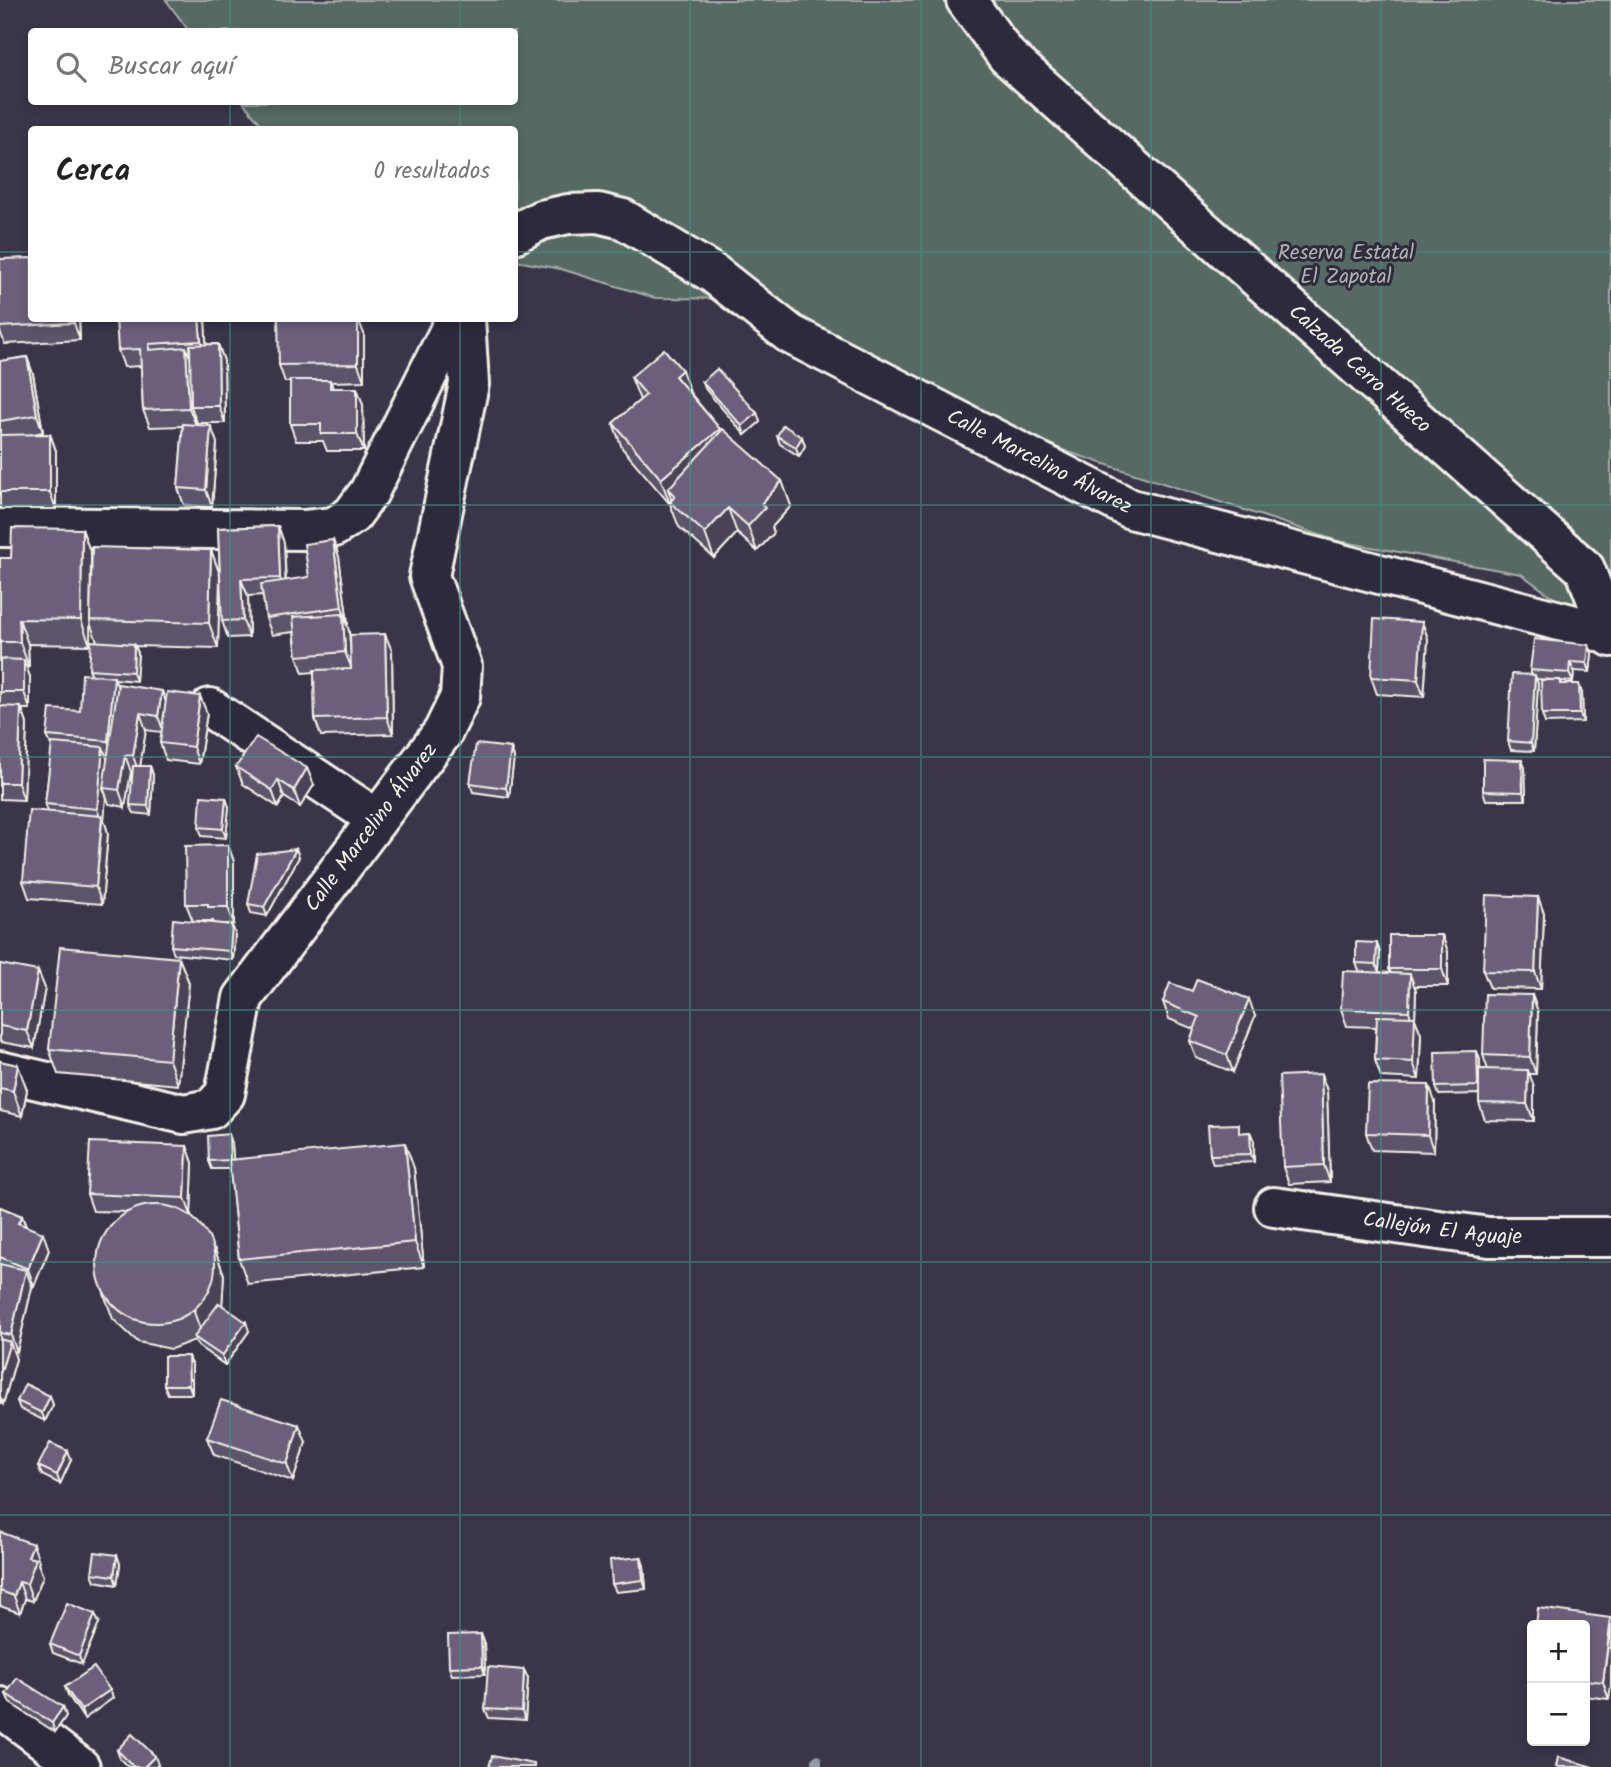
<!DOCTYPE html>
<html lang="es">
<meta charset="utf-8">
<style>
body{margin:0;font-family:Kalam,sans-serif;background:#f6f6f6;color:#222}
.controls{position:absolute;right:21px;bottom:21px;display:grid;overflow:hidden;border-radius:7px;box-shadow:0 4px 10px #0003}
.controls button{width:63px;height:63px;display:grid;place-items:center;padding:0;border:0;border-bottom:2px solid #e0e0e0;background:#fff;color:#222;font:35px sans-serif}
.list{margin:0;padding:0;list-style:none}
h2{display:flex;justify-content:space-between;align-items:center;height:91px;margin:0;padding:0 28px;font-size:30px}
h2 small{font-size:23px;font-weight:400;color:#767676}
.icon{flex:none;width:38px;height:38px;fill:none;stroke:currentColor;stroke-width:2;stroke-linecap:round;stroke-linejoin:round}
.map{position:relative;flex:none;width:1611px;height:1767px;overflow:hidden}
.search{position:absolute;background:#fff;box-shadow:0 4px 10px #0003;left:28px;top:28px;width:490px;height:77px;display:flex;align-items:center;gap:18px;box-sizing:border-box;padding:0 24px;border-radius:7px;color:#767676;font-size:26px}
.panel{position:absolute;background:#fff;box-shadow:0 4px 10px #0003;left:28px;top:126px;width:490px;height:196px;border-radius:7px}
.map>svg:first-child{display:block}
.green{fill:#576a64;stroke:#a6aea6;stroke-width:2}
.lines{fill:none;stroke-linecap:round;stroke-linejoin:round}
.stream{stroke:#939ba7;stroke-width:10}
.minor-casing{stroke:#f4f1e8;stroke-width:44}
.minor{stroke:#2f2a3d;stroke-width:38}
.wall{fill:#5d526b;stroke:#f4f1e8;stroke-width:2}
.shaded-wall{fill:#4c4257;stroke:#f4f1e8;stroke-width:2}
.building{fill:#6c5f7c;stroke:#f4f1e8;stroke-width:2}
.grid{fill:none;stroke:#3d8f86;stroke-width:2;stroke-opacity:0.55}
.labels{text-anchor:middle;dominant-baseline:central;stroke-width:6;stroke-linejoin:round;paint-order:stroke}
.park-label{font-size:21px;fill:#adb4ad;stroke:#2f2a3d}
.street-label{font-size:21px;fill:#f4f1e8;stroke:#2f2a3d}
</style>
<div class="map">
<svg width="1611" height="1767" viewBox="0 0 1611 1767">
<rect width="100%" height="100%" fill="#3b354a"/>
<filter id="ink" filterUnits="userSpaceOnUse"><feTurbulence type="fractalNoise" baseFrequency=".0143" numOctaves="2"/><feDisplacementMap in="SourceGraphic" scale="14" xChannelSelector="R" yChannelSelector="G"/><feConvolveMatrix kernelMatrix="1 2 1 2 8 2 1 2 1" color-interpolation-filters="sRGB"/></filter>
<g filter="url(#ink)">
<!-- green -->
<path class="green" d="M166,0H1611V640L1521,574L1338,541L1029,439L762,299L655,298L561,269L515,261L514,130L265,129L243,102H514V32L189,31Z"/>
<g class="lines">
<!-- stream -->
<path class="stream" d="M817,1767V1760"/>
<defs>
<g id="minor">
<path id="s1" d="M966,0L1007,56L1585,569L1611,637"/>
<path id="s2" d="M514,234L541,220L568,214L598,213L623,219L714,274L790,334L1131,509L1609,634"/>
<path d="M0,527L305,530L334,527L352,515L369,492L456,318"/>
<path d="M210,708L377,819"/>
<path id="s3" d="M0,1071L184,1114L211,1109L225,1094L243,998L443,732L460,697L462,666L429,576L469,384L465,318"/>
<path id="s4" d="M1274,1207L1489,1237H1611"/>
<path d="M0,1707L80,1767"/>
</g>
</defs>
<!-- minor casing -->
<use href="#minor" class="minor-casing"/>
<!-- minor -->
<use href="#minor" class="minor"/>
</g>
<!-- wall -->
<g class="wall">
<path d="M0,259L32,318H79L80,340L5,344L0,331Z"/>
<path d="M205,318L206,344H218L224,361L225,423H197L195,417L196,425L217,443L212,507L184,505L178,488L183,426L150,427L143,410L141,366L124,367L118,350Z"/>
<path d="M364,334V381L331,382L333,388H357L363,405L364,451H327L323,441H296L290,424V382H285L279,365Z"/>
<path d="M27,357L33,374L43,432L29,435L50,434L56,451V509H0V361Z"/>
<path d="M631,377L691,394L721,431L782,481L791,506L772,527L774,533L757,551L737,533L714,558L679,527L670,504L622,448L613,423L640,400Z"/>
<path d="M702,382L757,413L760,422L745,435L706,390Z"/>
<path d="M777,436L802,437L805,446L799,456L780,444Z"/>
<path d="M278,526L284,543L286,581L309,577L333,540L339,557L348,624H346L349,631L351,655L392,651L393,734L321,736L315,719L314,672L303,673L297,656L294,632L272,635L266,618L263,595L248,596L249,637L228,638L222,621L218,528Z"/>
<path d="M82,529L91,554L211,550L220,575L218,648L135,646L138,653L136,681L114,679L118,688L162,691L166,702L207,713L199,764L166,760L160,743L162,732L146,730L140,766H150L153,775L151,815L134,813L130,805L133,772H131L125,807L109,804L106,795L104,820L108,833L102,904L29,898L23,881L48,812L45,804L52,747L47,736L80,711L92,675L89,669L97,641L90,623V645L28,644L29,667H26L30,677V709H22L27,724L24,800L0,799V558H11Z"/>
<path d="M1422,622L1428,639L1424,697L1377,694L1371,677Z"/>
<path d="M1589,645L1592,654L1590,672L1574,671L1573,682L1560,681L1562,684L1582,693L1583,722L1545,723L1542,714L1554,680L1536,679L1538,684L1534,751L1511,750L1508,741L1532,675L1530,670Z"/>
<path d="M511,748L514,757L509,797L473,792L470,783Z"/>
<path d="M236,767L314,785L300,807L284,797L278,807L243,784Z"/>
<path d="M1525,768L1526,800H1486L1483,791Z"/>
<path d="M229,807L226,838L202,836L199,827Z"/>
<path d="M228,845L234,862V924H225L235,933L233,960L174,954L171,946L214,923L213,921H193L186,904Z"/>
<path d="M296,849L299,857L267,916L251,913L248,904Z"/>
<path d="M1538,897L1544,914L1541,989L1490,988L1483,971Z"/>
<path d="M1442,935L1448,952V986H1415L1416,991L1415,1019L1421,1034L1419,1079L1381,1077L1375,1060L1376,1027L1347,1026L1341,1009L1359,971L1356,963L1380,952L1379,972L1391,973L1389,969Z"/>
<path d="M179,958L189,983L178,1085L58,1074L49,1049Z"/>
<path d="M0,964L45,988L34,1048L0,1042Z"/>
<path d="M1532,995L1538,1012L1536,1074H1529L1534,1087V1121L1485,1120L1479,1103V1094L1439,1095L1436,1087L1480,1060V1069L1488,1070L1483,1055Z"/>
<path d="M1163,1002L1255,1016L1233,1072L1196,1058L1190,1041L1194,1029L1169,1019Z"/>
<path d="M0,1061L27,1090L22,1116L0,1111Z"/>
<path d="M1321,1074L1327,1091L1330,1182L1289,1184L1283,1167Z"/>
<path d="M1435,1102L1434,1152L1372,1150L1366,1133Z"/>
<path d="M1250,1132L1254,1141V1162L1213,1164L1210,1155L1242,1133Z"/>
<path d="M232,1143L233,1160L414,1168L424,1267L248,1284L239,1259L230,1169H212L209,1161Z"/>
<path d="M187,1146L193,1163L191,1215H186L215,1250L224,1275L222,1305L249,1331L225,1365L198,1346L195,1340L171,1349L138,1342L113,1319L104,1294L129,1212L93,1211L87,1194Z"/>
<path d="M0,1207L22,1216L26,1226L49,1250L34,1286L31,1285L32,1287L17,1352L13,1351L16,1359L3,1404L0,1403Z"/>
<path d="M192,1364V1394H168L164,1385Z"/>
<path d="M50,1396L53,1405L45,1421L20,1409L17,1401Z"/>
<path d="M207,1438L306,1442L293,1481L214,1455Z"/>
<path d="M71,1460L60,1484L42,1475L38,1466Z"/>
<path d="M0,1532L39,1561L38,1564L43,1576L33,1601L25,1599L20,1613L0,1606Z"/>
<path d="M117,1555L120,1564L117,1585L95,1581L92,1573Z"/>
<path d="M641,1557L644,1566L646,1589L616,1592L612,1584Z"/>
<path d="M99,1623L82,1664L53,1653L50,1644Z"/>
<path d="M1585,1625L1609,1699L1585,1696Z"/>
<path d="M481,1634L484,1642L485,1674L452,1675L449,1667Z"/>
<path d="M528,1678L525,1720L489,1718L485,1709Z"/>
<path d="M65,1687L110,1690L113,1698L84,1719L68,1695Z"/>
<path d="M6,1694L63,1707L66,1716L55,1732L10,1703Z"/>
<path d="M117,1750L158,1765L156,1767H128L120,1759Z"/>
</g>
<!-- shaded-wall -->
<g class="shaded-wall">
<path d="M74,318H79L80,340L74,323Z"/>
<path d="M199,318H205L207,358L201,341Z"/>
<path d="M358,318L364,334V381L358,364Z"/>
<path d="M218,344L224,361L225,423L219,406Z"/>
<path d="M186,347L193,364L191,406L195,418L196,425L189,408Z"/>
<path d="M27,357L33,374L43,432L37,415Z"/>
<path d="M682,370L691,395L675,376Z"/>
<path d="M357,388L363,405L364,451L357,434Z"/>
<path d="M757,413L760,422L745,435L742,426Z"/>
<path d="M211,426L217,443L212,507L206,490Z"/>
<path d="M720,429L729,454L675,496L668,489L672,502H670V504L661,479Z"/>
<path d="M50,434L56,451V509L50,492Z"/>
<path d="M802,437L805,446L799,456L796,447Z"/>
<path d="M782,481L791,506L772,527L774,533L757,551L748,526L761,504Z"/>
<path d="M728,508L737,533L714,558L705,533Z"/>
<path d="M278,526L284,543L286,594L280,578Z"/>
<path d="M82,529L91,554L90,645L81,620Z"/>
<path d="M333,540L339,557L348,624L342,607Z"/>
<path d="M211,550L220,575L218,648L209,623Z"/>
<path d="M241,579L248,596L249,637L243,620Z"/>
<path d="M343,614L349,631L352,669L345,652Z"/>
<path d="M19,619L28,644L29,667L20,642Z"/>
<path d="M1422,622L1428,639L1424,697L1418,680Z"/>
<path d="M385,634L392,651L393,734L387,717Z"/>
<path d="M134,644L138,653L136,681L133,672Z"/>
<path d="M1589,645L1592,654L1590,672L1587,663Z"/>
<path d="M24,660L30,677V709L24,692Z"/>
<path d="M1570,662L1574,671L1573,682L1569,673Z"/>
<path d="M1535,675L1538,684L1534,751L1531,743Z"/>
<path d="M114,677L120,694L115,758L108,741Z"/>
<path d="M1579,684L1582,693L1583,722L1580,714Z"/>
<path d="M162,691L168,708L164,733L158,716Z"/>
<path d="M200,696L207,713L199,764L193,747Z"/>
<path d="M21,707L27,724L24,800L18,783Z"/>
<path d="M140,713L146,730L139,773L133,756Z"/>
<path d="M103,747L109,764L103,788L106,795L104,820L108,833L102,904L96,887L102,822L97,809Z"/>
<path d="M511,748L514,757L509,797L506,788Z"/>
<path d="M125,755L131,772L125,807L119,790Z"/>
<path d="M1522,760L1525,768L1526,800L1523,792Z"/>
<path d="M150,766L153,775L151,815L148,806Z"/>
<path d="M307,768L314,785L300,807L294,790Z"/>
<path d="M278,780L284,797L278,807L272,790Z"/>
<path d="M226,798L229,807L226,838L223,829Z"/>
<path d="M228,845L234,862V924L228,907Z"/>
<path d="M296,849L299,857L267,916L264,907Z"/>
<path d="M1538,897L1544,914L1541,989L1535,972Z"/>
<path d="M232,925L235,933L233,960L230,951Z"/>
<path d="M1442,935L1448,952V986L1442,969Z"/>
<path d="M1377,943L1380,952L1379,972L1376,964Z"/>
<path d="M179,958L189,983L178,1085L169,1060Z"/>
<path d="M38,971L45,988L34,1048L27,1031Z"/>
<path d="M1410,974L1416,991L1415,1019L1421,1034L1419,1079L1413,1062L1414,1027L1409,1011Z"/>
<path d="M1532,995L1538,1012L1536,1074L1530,1057Z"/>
<path d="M1249,999L1255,1016L1233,1072L1227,1055Z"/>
<path d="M1477,1051L1480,1060L1481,1094L1478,1086Z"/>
<path d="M18,1065L27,1090L22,1116L13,1091Z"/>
<path d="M1528,1070L1534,1087V1121L1527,1104Z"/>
<path d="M1321,1074L1327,1091L1330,1182L1324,1165Z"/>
<path d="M1429,1085L1435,1102L1434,1152L1428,1135Z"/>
<path d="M1250,1132L1254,1141V1162L1251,1154Z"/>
<path d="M229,1134L232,1143L234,1168L230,1160Z"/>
<path d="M405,1143L414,1168L424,1267L415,1242Z"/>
<path d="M187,1146L193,1163L191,1215L185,1198Z"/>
<path d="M22,1216L28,1233L18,1223Z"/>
<path d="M43,1233L49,1250L34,1286L28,1269Z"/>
<path d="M215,1250L224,1275L222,1309L203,1337L194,1312Z"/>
<path d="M26,1270L32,1287L17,1352L11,1335Z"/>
<path d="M246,1322L249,1331L225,1365L222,1356Z"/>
<path d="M10,1342L16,1359L3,1404L0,1396V1374Z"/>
<path d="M188,1356L192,1364V1394L189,1385Z"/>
<path d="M50,1396L53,1405L45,1421L42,1413Z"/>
<path d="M299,1425L306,1442L293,1481L287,1464Z"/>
<path d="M68,1451L71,1460L60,1484L57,1475Z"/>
<path d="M33,1544L39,1561L38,1564L43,1576L33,1601L27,1584L28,1557Z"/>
<path d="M117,1555L120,1564L117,1585L114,1576Z"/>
<path d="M641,1557L644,1566L646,1589L643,1580Z"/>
<path d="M19,1582L25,1599L20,1613L14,1596Z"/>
<path d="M95,1614L99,1623L82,1664L79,1656Z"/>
<path d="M1611,1624V1685L1609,1699L1603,1682Z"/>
<path d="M481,1634L484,1642L485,1674L482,1666Z"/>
<path d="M524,1670L528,1678L525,1720L522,1711Z"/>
<path d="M110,1690L113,1698L84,1719L81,1710Z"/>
<path d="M63,1707L66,1716L55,1732L52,1723Z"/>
<path d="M155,1756L158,1765L156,1767H144Z"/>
</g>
<!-- building -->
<g class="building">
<path d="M32,258V318H74V323L0,327V259Z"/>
<path d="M116,318H199L201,341L149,344V350L186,347L189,408L143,410L140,349L118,350Z"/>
<path d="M278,318H358V364L279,365Z"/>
<path d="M218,344L219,406H191L190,345Z"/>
<path d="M664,349L682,370L675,376L720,429L661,479L613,423L646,395L631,377Z"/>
<path d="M27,357L37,415L0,421V361Z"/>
<path d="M717,369L757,413L742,426L702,382Z"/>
<path d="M290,380H330V388H357V434H321V424H290Z"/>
<path d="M183,424L211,426L206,490L178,488Z"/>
<path d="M783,425L802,437L796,447L777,436Z"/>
<path d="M723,429L782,481L761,504L765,508L748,526L728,508L705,533L670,502L675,496L668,489Z"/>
<path d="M50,434V492H0V435Z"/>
<path d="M278,526L280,578L241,579L243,620L222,621L218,528Z"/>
<path d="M12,528L82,529L81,620L19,619L20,642H0V558H11Z"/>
<path d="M333,540L342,607L266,618L261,584L309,577L304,544Z"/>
<path d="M92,547L211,550L209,623L90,620Z"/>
<path d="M343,614L345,652L297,656L293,617Z"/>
<path d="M1374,619L1422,622L1418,680L1371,677Z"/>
<path d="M385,634L387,717L315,719L314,670L351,669L350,635Z"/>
<path d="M1534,639L1589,645L1587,663L1570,662L1569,673L1530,670Z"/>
<path d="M91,641L134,644L133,672L89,669Z"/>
<path d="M0,659L24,660V692H0Z"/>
<path d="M82,674L114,677L108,741L47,736L50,709L80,711Z"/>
<path d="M1512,674L1535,675L1531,743L1508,741Z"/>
<path d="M1541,680H1560V684H1579L1580,714H1542Z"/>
<path d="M118,684L162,691L158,716L140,713L133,756L125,755L119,790L103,788Z"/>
<path d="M167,692L200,696L193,747L160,743Z"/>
<path d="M0,706L21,707L18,783H0Z"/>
<path d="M256,737L307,768L294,790L278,780L272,790L236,767Z"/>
<path d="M52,743L103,747L97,809L45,804Z"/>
<path d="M476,744L511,748L506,788L470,783Z"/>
<path d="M1483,759L1522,760L1523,792L1483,791Z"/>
<path d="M133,766H150L148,806L130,805Z"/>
<path d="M201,796L226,798L223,829L199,827Z"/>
<path d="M29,810L102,816L96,887L23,881Z"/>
<path d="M228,845V907H208V904H186L185,846Z"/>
<path d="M296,849L264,907L248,904L257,854Z"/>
<path d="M1486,895L1538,897L1535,972L1483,971Z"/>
<path d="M173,919L232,925L230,951L171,946Z"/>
<rect x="1389" y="935" width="53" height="34"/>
<path d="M1356,942L1377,943L1376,964L1356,963Z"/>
<path d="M60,947L179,958L169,1060L49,1049Z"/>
<path d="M0,964L38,971L27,1031L0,1026Z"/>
<path d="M1343,971L1410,974L1409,1011L1341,1009Z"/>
<path d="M1197,979L1249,999L1227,1055L1190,1041L1199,1017L1163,1002L1170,983L1192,991Z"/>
<path d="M1485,994L1532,995L1530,1057L1483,1055Z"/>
<path d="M1377,1016L1415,1017L1413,1062L1375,1060Z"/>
<path d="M1477,1051L1478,1086L1436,1087L1435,1052Z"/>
<path d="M0,1061L18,1065L13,1091L0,1088Z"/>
<path d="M1479,1069L1528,1070L1527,1104L1479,1103Z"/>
<path d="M1321,1074L1324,1165L1283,1167L1279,1076Z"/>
<path d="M1368,1084L1429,1085L1428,1135L1366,1133Z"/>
<path d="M1239,1124V1133L1250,1132L1251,1154L1210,1155L1208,1125Z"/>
<path d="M229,1134L230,1160L209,1161L208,1136Z"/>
<path d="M90,1142L187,1146L185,1198L87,1194Z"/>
<path d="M405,1143L415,1242L239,1259L229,1160Z"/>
<circle cx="156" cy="1264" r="59"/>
<path d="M0,1207L22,1216L18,1223L43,1233L28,1269L0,1257Z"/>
<path d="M0,1264L26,1270L11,1335L0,1333Z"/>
<path d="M219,1303L246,1322L222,1356L194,1337Z"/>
<path d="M0,1339L10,1342L0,1374Z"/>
<path d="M164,1356H188L189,1385H164Z"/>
<path d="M25,1384L50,1396L42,1413L17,1401Z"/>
<path d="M221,1400L299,1425L287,1464L207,1438Z"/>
<path d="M50,1443L68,1451L57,1475L38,1466Z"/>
<path d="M0,1532L33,1544L28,1557L36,1559L27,1584L19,1582L14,1596L0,1591Z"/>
<path d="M95,1552L117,1555L114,1576L92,1573Z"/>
<path d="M641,1557L643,1580L612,1584L610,1560Z"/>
<path d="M67,1603L95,1614L79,1656L50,1644Z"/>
<path d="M1538,1608L1611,1618L1603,1682L1585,1680V1625H1536Z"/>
<path d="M481,1634L482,1666L449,1667L448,1635Z"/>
<path d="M1532,1649V1673L1529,1672Z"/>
<path d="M94,1667L110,1690L81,1710L65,1687Z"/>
<path d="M488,1667L524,1670L522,1711L485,1709Z"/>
<path d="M17,1678L63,1707L52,1723L6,1694Z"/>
<path d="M132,1734L155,1756L144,1767H134L117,1750Z"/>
<path d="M492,1756L534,1764V1767H489Z"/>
<path d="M1558,1757L1593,1767H1556Z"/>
</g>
</g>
<!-- grid -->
<path class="grid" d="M230,0V32M460,0V32M690,0V1767M921,0V1767M1151,0V1767M1381,0V1767M230,102V130M460,102V130M0,252H32M514,252H1611M230,318V1767M460,318V1767M0,505H1611M0,757H1611M0,1010H1611M0,1262H1611M0,1515H1611"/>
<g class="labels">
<!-- park labels -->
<g class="park-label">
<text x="1346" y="253">Reserva Estatal<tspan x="1346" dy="24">El Zapotal</tspan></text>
</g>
<!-- street labels -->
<g class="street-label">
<text stroke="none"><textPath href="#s1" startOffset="541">Calzada Cerro Hueco</textPath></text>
<text stroke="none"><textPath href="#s2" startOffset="597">Calle Marcelino Álvarez</textPath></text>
<text stroke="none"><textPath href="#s3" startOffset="548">Calle Marcelino Álvarez</textPath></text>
<text stroke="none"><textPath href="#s4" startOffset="170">Callejón El Aguaje</textPath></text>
</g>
</g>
</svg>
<div class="controls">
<button>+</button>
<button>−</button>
</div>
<div class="search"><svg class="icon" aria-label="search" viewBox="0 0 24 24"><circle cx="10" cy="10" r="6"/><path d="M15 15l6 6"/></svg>Buscar aquí</div>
<section class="panel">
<h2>Cerca<small>0 resultados</small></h2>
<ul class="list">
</ul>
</section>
</div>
